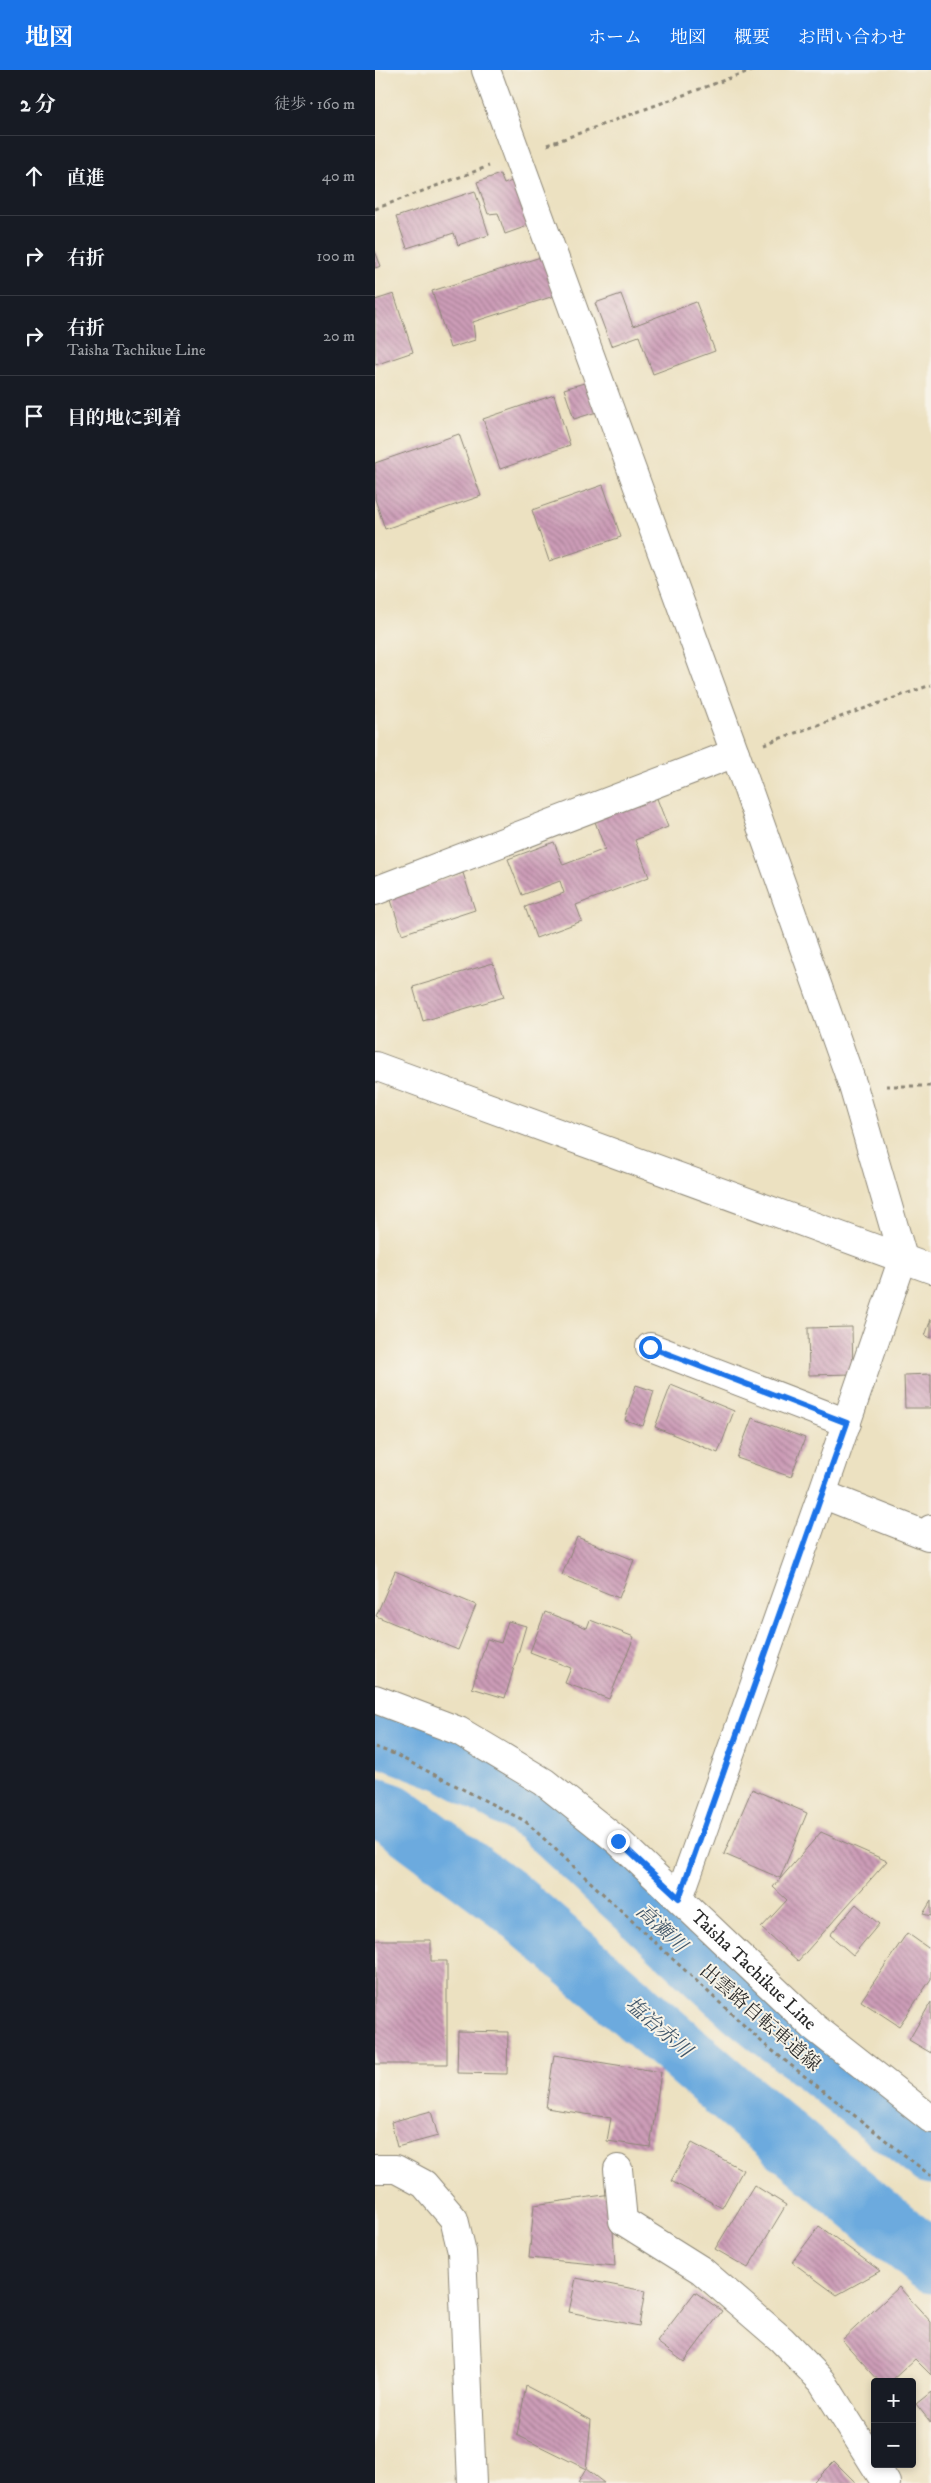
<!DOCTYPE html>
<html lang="ja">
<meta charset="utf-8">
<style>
body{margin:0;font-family:"IM FELL DW Pica","Noto Serif JP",serif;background:#242831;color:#f1f3f6}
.controls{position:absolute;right:15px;bottom:15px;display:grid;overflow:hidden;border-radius:5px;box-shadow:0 2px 8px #0003}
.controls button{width:45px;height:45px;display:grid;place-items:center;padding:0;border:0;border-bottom:1px solid #363941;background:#171b24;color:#f1f3f6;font:25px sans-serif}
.stop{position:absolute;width:15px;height:15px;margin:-11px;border:4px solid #1a73e8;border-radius:50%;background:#fff}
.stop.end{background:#1a73e8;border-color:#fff;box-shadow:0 1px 5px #0008}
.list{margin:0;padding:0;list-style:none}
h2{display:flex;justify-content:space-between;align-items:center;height:65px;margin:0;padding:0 20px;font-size:21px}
h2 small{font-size:16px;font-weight:400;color:#9ea1a6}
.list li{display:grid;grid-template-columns:32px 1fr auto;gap:15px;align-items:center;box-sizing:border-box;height:80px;padding:0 20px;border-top:1px solid #363941}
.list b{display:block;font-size:19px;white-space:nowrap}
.list p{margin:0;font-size:16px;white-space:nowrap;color:#9ea1a6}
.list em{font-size:16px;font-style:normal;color:#9ea1a6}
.icon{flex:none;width:28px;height:28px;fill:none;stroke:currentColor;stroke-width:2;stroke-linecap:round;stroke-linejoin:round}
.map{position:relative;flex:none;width:556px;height:2413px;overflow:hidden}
header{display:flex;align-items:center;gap:30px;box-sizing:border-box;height:70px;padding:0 25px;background:#1a73e8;color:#fff}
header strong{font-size:24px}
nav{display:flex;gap:28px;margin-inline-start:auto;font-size:18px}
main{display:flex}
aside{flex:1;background:#171b24}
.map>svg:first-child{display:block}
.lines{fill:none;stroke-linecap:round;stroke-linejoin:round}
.river{stroke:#6caade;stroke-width:61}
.building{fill:url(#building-back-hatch)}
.minor-casing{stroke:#8c8676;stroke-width:30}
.major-casing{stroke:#8c8676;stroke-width:30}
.path{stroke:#8c8676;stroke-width:3;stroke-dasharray:4 4;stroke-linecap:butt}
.minor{stroke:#fff;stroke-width:28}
.major{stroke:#fff;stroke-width:28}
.route{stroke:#1a73e8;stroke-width:6}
.labels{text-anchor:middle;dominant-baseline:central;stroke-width:4;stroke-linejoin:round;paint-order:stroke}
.street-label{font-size:19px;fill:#2b2b2b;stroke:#f7f3e8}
.water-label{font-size:20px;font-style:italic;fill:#42576a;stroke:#f7f3e8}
</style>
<header>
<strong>地図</strong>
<nav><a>ホーム</a><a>地図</a><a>概要</a><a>お問い合わせ</a></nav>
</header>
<main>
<aside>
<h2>2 分<small>徒歩 · 160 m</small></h2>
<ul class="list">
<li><svg class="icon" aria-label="ahead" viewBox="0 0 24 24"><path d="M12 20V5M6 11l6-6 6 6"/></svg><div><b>直進</b></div><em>40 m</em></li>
<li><svg class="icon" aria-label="right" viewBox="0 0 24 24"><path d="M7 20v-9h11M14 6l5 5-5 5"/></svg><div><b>右折</b></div><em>100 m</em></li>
<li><svg class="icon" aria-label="right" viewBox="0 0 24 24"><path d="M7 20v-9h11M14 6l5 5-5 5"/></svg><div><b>右折</b><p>Taisha Tachikue Line</p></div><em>20 m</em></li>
<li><svg class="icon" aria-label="arrive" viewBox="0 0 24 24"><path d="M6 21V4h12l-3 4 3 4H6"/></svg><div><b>目的地に到着</b></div></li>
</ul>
</aside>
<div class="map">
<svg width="556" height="2413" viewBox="0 0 556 2413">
<defs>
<pattern id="building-back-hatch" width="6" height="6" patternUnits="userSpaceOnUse" patternTransform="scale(1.25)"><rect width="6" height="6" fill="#cc9cb7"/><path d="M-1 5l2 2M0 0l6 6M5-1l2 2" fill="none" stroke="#a67f95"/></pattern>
</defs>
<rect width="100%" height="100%" fill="#f7f3e8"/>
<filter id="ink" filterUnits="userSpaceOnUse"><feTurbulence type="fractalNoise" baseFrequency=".02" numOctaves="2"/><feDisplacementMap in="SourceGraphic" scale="10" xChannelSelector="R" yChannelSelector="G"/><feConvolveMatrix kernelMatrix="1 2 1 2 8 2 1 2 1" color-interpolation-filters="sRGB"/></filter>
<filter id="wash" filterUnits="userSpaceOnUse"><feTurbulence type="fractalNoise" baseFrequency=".0096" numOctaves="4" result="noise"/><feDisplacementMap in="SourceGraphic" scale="20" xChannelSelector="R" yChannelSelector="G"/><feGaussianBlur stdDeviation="1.12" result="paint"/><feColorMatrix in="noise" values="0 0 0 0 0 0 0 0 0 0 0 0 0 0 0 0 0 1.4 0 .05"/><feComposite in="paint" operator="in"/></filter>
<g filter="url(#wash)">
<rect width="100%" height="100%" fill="#ece1c1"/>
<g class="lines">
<!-- river -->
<g class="river">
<path d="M0,1664L74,1692L162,1743L368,1935L556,2084"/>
<path d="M0,1738L17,1744L133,1830L354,2022L556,2192"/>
</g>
</g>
<g id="blocks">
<!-- building -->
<g class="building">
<path d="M125,104L129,114L145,108L161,153L130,164L123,143L113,144L102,112Z"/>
<path d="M100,121L114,165L83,175L79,163L32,178L21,147Z"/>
<path d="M0,181L6,196L0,198Z"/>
<path d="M169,186L182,225L98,252L100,270L75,278L57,221Z"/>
<path d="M19,224L38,282L0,295V230Z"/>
<path d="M246,224L258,256L321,232L340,281L278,304L264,266L236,276L220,233Z"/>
<path d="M216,311L225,341L199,349L189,319Z"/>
<path d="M179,325L195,375L125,399L108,349Z"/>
<path d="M84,364L106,426L10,459L0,429V393Z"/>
<path d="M228,415L246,467L174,491L157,440Z"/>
<path d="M281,726L293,757L260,770L274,807L201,835L207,851L161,868L150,837L189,823L185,811L147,825L133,789L179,772L188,795L230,779L219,749Z"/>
<path d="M88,803L100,840L27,864L15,827Z"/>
<path d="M118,893L129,927L48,951L38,917Z"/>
<path d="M556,1249V1268L550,1266Z"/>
<path d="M477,1257L478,1304L434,1305L433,1258Z"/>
<path d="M556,1304V1338H530L529,1305Z"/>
<path d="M261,1315L279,1321L268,1356L250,1350Z"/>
<path d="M296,1315L359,1341L343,1383L280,1357Z"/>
<path d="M377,1348L430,1368L416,1407L362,1388Z"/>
<path d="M202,1467L259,1490L244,1528L187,1505Z"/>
<path d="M20,1501L101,1535L83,1580L1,1546Z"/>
<path d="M170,1542L212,1558L215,1550L259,1567L234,1629L190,1613L196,1598L155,1582Z"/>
<path d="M133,1551L151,1556L130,1628L97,1618L112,1569L126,1573Z"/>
<path d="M377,1719L432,1743L405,1808L349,1784Z"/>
<path d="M446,1762L512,1791L423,1891L386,1858L412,1830L398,1817Z"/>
<path d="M556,1831V1846L548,1844Z"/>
<path d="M481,1834L504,1854L478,1885L455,1865Z"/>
<path d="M532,1863L556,1880V1909L524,1956L486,1931Z"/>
<path d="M0,1870H56V1891H72V1994H0Z"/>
<path d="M556,1932V1983L534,1970Z"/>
<path d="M83,1961L133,1962L132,2004L82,2003Z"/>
<path d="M179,1985L286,2002L275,2077L232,2071L236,2048L171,2038Z"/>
<path d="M56,2041L63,2066L22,2077L16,2052Z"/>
<path d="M317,2073L368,2100L347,2138L296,2111Z"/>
<path d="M379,2115L411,2135L373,2198L340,2179Z"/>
<path d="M236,2124L240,2196L154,2188L159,2135Z"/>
<path d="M444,2156L505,2201L462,2225L417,2192Z"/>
<path d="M201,2208L270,2221L264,2256L194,2242Z"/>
<path d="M524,2217L556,2252V2305L540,2289L515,2312H505L467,2270Z"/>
<path d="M320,2222L347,2241L309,2292L282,2272Z"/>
<path d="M151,2316L216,2350L211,2399L142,2365Z"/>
<path d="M556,2322V2353L541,2334Z"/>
<path d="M459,2391L481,2413H437Z"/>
<path d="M211,2399L229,2413H203Z"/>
</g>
</g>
</g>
<g filter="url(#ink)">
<use href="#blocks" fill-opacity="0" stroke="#8c8676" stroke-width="1"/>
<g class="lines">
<defs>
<g id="minor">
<path d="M111,0L360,683L478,1016L528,1188L447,1424L304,1828"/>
<path d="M0,821L360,683"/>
<path d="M0,996L556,1199"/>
<path d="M275,1277L472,1353"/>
<path d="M447,1424L553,1466L556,1459"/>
<path d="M0,2099H21L49,2114L79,2149L87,2182L97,2413"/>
<path d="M243,2099L248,2151L326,2200L406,2269L447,2311L511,2413"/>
</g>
<g id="major">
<path id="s1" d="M0,1629L84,1661L169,1712L243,1771L439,1957L556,2049"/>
</g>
</defs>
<!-- minor casing -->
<use href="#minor" class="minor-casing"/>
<!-- major casing -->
<use href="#major" class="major-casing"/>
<!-- path -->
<g class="path">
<path d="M172,75L377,0"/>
<path d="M0,139L114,96"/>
<path d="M389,674L556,615"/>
<path d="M511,1016H556"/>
<path d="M0,1677L19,1684L150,1751L389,1974L556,2106"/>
</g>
<!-- minor -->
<use href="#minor" class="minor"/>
<!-- major -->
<use href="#major" class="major"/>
</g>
</g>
<g class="lines" filter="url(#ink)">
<!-- route -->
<path class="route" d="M243,1771L304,1828L472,1353L275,1277"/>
</g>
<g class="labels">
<!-- street labels -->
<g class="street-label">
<text stroke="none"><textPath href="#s1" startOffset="471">Taisha Tachikue Line</textPath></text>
<text transform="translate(385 1948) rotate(41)">出雲路自転車道線</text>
</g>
<!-- water labels -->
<g class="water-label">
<text transform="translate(286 1859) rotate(43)">高瀬川</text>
<text transform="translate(283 1958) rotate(41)">塩冶赤川</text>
</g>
</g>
</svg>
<div class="controls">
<button>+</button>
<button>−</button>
</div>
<div class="stop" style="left:275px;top:1277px"></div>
<div class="stop end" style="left:243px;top:1771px"></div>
</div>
</main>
